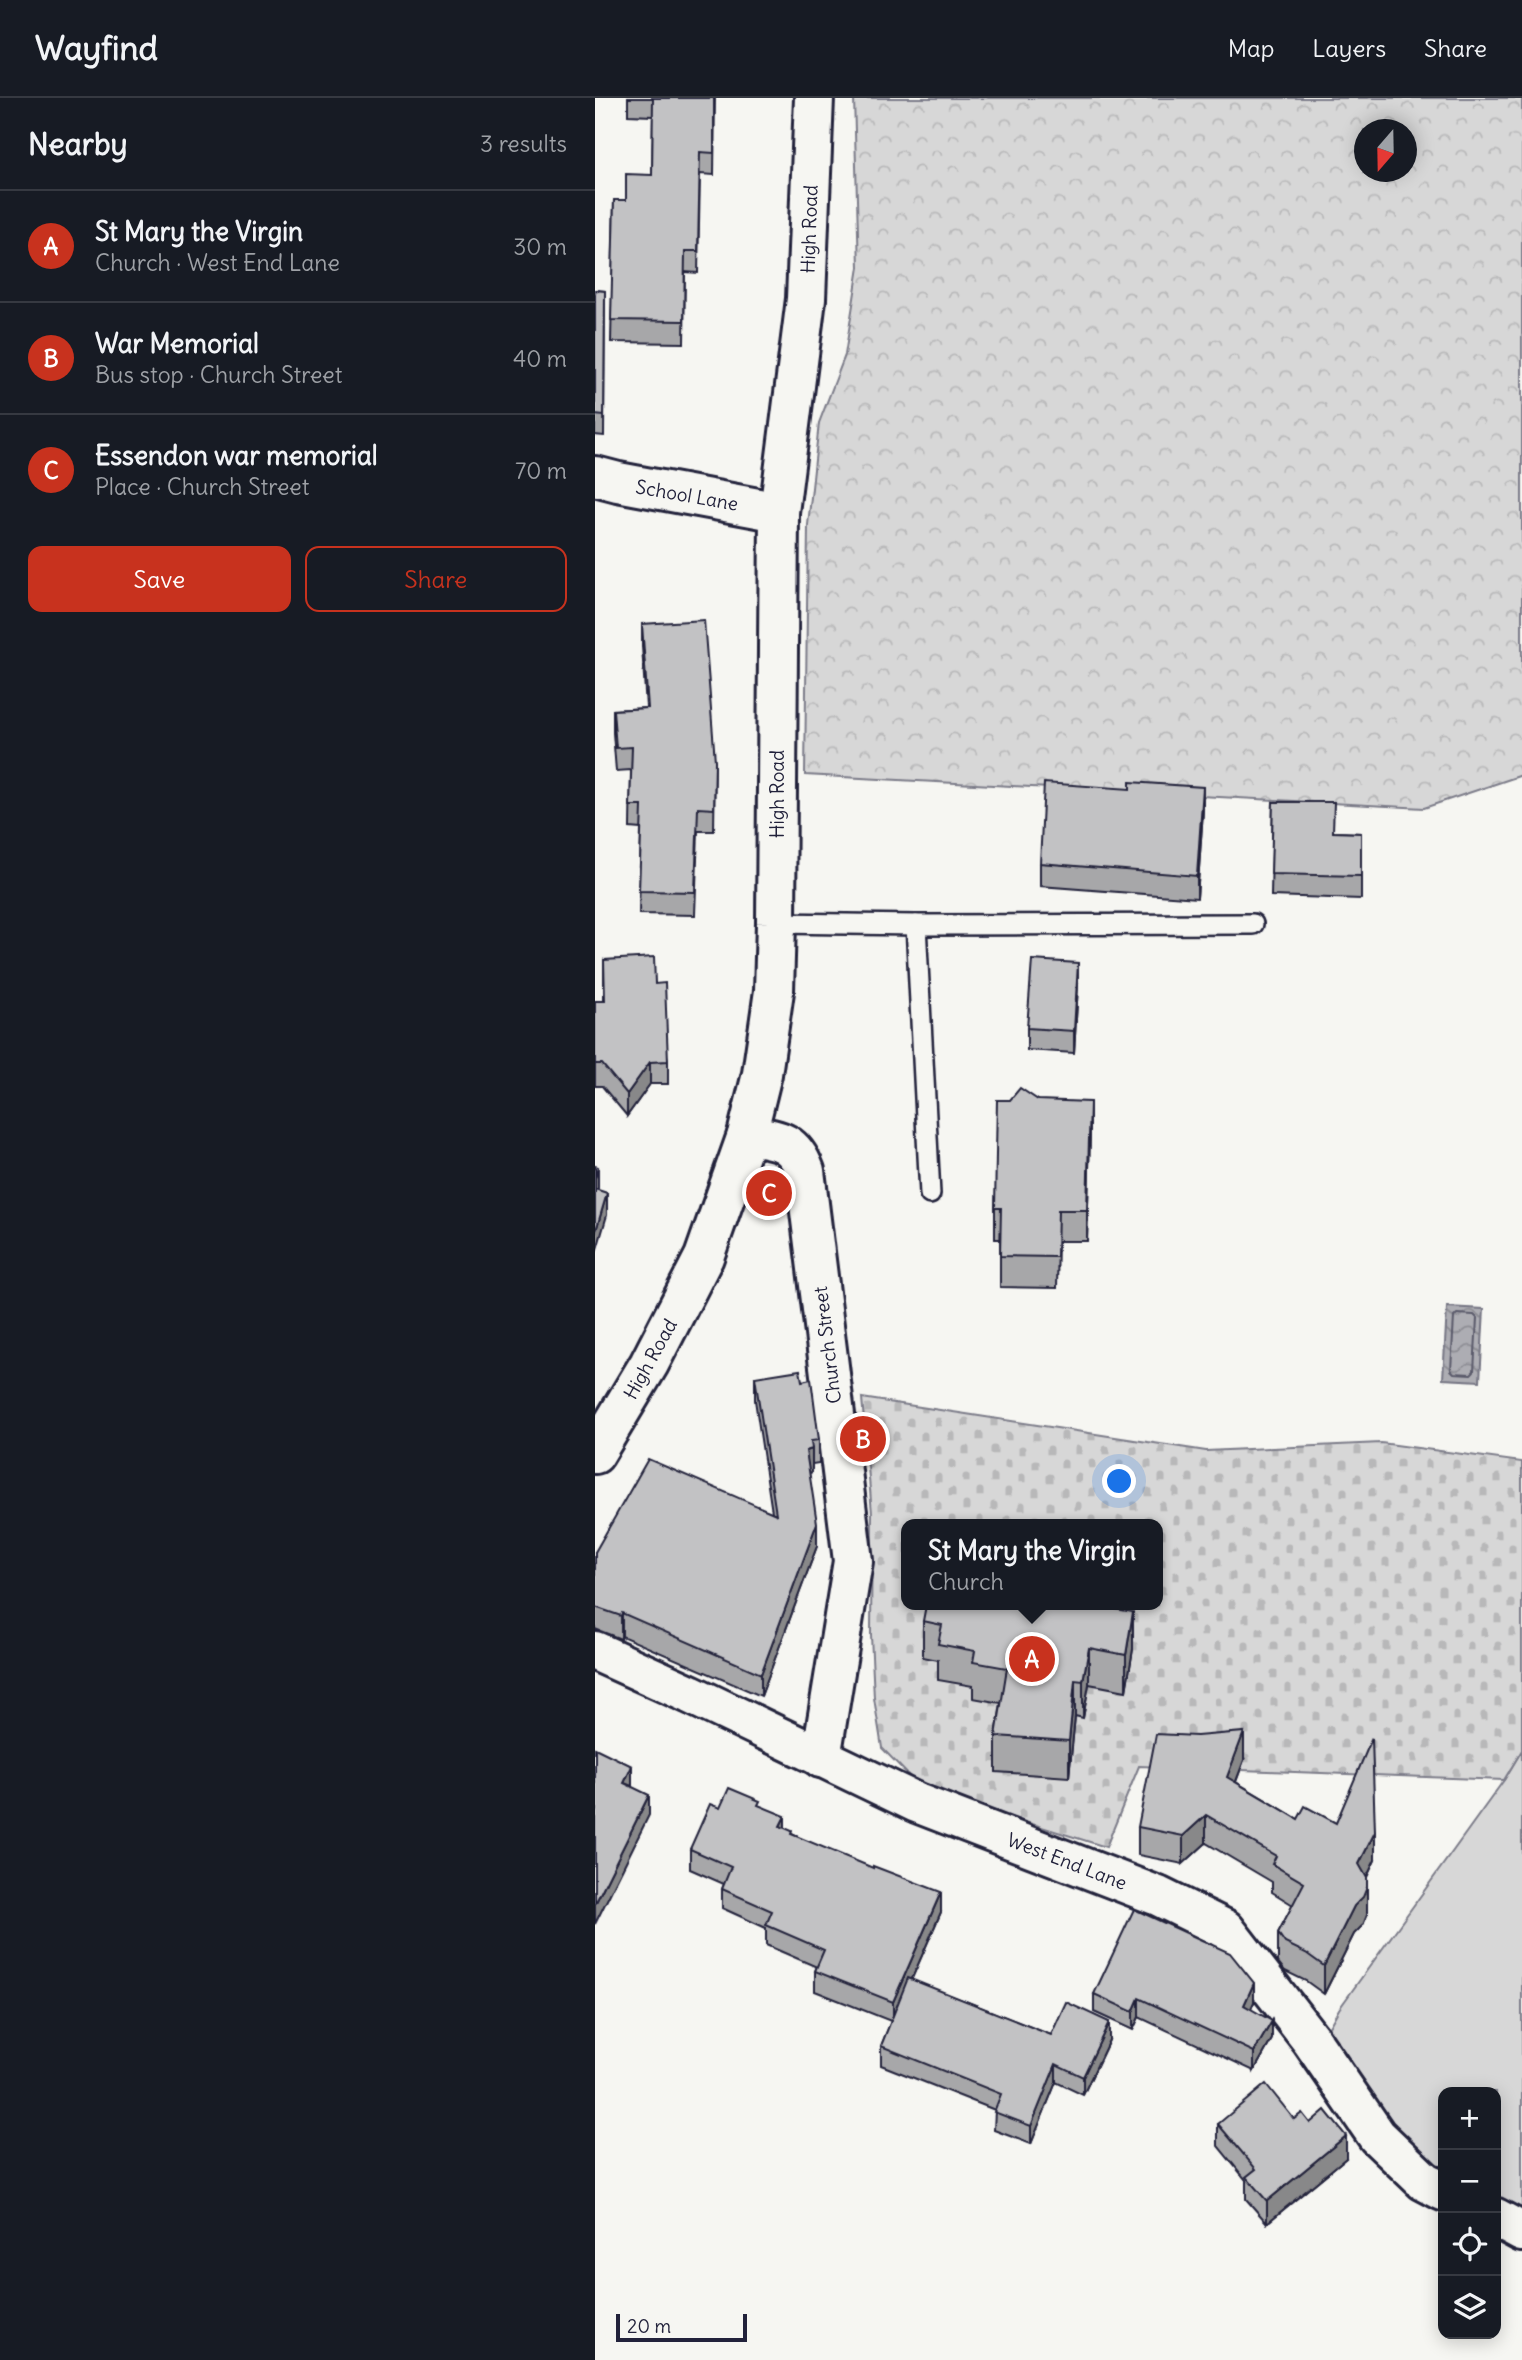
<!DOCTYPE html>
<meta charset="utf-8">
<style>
body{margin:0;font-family:Delius,sans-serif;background:#20242c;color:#f1f3f6}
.controls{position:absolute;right:21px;bottom:21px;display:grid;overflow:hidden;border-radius:14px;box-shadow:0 4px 18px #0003}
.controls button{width:63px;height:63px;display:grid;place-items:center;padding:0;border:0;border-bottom:2px solid #363941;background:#171b24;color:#f1f3f6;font:35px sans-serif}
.compass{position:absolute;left:759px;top:21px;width:63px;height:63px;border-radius:50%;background:#171b24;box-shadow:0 4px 18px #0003;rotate:200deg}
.scale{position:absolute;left:21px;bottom:18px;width:131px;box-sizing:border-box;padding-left:7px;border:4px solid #22223b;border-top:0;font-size:19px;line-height:24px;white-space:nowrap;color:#22223b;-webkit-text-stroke:5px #f6f6f2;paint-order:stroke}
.you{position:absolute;left:525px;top:1384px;width:24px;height:24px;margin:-18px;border:5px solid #fff;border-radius:50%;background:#1a73e8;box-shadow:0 0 0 10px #1a73e833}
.badge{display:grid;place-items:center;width:46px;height:46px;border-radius:50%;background:#c8321e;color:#fff;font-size:23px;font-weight:700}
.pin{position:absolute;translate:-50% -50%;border:4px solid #fff;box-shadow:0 2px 7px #0006}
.popup{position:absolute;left:306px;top:1421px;width:262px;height:91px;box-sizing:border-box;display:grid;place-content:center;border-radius:14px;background:#171b24;filter:drop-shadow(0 2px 5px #0005);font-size:23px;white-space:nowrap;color:#9ea1a6}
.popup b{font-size:26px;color:#f1f3f6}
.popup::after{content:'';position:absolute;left:50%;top:100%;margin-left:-14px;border:14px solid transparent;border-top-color:#171b24}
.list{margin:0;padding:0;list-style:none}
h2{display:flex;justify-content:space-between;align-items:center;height:91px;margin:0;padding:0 28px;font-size:30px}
h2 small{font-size:23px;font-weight:400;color:#9ea1a6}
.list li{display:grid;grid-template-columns:46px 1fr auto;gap:21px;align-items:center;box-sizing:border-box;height:112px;padding:0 28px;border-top:2px solid #363941}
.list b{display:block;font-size:26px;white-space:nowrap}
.list p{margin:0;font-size:23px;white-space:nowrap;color:#9ea1a6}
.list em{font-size:23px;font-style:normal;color:#9ea1a6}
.actions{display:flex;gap:14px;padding:21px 28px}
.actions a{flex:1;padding:16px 0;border:2px solid #c8321e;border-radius:14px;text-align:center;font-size:24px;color:#c8321e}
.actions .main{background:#c8321e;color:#fff}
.icon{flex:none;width:38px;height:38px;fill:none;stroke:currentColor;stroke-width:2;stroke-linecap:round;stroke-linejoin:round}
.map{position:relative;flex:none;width:927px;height:2262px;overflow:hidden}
header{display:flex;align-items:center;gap:42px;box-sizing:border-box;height:98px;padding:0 35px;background:#171b24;border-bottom:2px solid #363941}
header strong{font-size:33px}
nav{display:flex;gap:38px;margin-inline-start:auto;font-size:24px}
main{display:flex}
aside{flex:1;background:#171b24}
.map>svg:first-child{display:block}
.grass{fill:#d7d7d7;stroke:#7c7c89;stroke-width:2}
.cemetery{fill:url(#cemetery-stones);stroke:#7c7c89;stroke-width:2;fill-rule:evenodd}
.park{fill:url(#park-crowns);stroke:#7c7c89;stroke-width:2;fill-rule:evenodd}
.water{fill:url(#water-waves);stroke:#757583;stroke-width:2}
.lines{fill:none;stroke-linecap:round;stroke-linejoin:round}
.shore{stroke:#5a5a6b;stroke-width:2}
.service-casing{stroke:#22223b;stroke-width:24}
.minor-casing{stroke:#22223b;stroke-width:44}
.secondary-casing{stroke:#22223b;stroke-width:44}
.service{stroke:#f6f6f2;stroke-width:19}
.minor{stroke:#f6f6f2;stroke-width:38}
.secondary{stroke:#f6f6f2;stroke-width:38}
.wall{fill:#a7a7a9;stroke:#22223b;stroke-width:2}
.shaded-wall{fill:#888889;stroke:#22223b;stroke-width:2}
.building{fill:#c2c2c4;stroke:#22223b;stroke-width:2}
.labels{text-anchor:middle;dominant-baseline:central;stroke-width:5;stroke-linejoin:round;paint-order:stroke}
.street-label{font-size:19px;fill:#22223b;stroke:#f6f6f2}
</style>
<header>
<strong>Wayfind</strong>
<nav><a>Map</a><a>Layers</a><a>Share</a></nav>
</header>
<main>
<aside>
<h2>Nearby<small>3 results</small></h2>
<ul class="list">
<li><span class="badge">A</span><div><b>St Mary the Virgin</b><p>Church · West End Lane</p></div><em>30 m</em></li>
<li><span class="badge">B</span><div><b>War Memorial</b><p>Bus stop · Church Street</p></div><em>40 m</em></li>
<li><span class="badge">C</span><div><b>Essendon war memorial</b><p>Place · Church Street</p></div><em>70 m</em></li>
</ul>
<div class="actions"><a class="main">Save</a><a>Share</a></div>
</aside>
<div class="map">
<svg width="927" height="2262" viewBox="0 0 927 2262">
<defs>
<pattern id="cemetery-stones" width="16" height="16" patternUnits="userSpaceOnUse" patternTransform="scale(1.75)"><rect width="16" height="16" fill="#d7d7d7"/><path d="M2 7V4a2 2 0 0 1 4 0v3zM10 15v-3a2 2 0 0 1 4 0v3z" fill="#b8b8b9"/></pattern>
<pattern id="park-crowns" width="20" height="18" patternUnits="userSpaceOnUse" patternTransform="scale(1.75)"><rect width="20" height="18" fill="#d7d7d7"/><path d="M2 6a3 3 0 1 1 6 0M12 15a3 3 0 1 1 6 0" fill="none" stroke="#b8b8b9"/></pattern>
<pattern id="water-waves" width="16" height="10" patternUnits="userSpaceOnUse" patternTransform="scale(1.75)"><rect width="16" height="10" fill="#adadb3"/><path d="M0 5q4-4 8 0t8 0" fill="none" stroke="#8c8c93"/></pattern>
</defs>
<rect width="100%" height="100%" fill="#f6f6f2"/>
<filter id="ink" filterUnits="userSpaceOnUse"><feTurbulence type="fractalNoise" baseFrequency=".0143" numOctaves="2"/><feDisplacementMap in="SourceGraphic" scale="14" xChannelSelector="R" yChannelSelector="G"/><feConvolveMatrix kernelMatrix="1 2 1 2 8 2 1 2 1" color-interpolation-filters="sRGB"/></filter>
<g filter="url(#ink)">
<!-- grass -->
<path class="grass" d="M927,1652V2118L901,2104V1994H848V2076L794,2028L731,1934L744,1911L909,1682Z"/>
<!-- cemetery -->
<path class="cemetery" d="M267,1300L611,1353L786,1345L927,1364V1652L909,1682L544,1668L511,1749L328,1692L287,1650L279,1600L276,1537L277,1415ZM311,1426H563V1507H311Z"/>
<!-- park -->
<path class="park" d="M259,0H927V677L829,710L210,677L213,427L224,325L250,257L264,169ZM769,32H811V74H769Z"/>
<!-- water -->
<path class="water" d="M852,1209L889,1211L885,1283L848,1281Z"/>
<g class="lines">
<!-- shore -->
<path class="shore" d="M862,1216L879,1217L882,1220L879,1273L876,1276L859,1275L856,1272L859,1219Z"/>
<defs>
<g id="service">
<path d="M181,825L321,827L658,826"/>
<path d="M321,827L335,1096"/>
</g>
<g id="minor">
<path d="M0,378L23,384L184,414"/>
<path d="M152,1037C183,1042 198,1041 210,1073L258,1463L226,1660"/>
<path d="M0,1553L95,1596L322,1705L563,1798L630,1831L716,1942L782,2038L829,2083L848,2093"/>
<path d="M901,2120L927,2134"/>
</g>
<path id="secondary" d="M0,1356L54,1266L109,1159L152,1037L167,976L179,893L181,825L184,414L211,201L219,0"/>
</defs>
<!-- service casing -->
<use href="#service" class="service-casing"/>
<!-- minor casing -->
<use href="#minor" class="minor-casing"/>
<!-- secondary casing -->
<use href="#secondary" class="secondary-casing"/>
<!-- service -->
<use href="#service" class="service"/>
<!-- minor -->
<use href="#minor" class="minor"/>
<!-- secondary -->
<use href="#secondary" class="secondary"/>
</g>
<!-- wall -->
<g class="wall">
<path d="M33,0H120L119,77L105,76L103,175L90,174L89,245L16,244L19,102H31L57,77L58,18L33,17Z"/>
<path d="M0,192L10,193L9,338L0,337Z"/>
<path d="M47,526L120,663L119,733H103L100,817L44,816L46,731L35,730L36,672L21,673L18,635V612L51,610L47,548Z"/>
<path d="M678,704L739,734L766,735V801L676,798Z"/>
<path d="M608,712L602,800L445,788V765Z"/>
<path d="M9,862L60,886L73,963V986H55L32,1018L7,988H0V903H9Z"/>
<path d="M483,887L479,955L432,952V930Z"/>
<path d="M443,1002L495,1035L492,1143H463L462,1190L405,1189V1141H400V1110Z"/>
<path d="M160,1279L207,1283L224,1342V1365L217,1366V1374L214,1375L222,1448L166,1598L27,1538L26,1541L0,1531V1454L177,1414L160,1302Z"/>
<path d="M508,1507V1509L538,1551L531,1593L494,1586L488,1620L480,1618L474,1679L401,1674V1638L406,1605L378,1600V1588L343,1582V1562L328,1559V1523Z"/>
<path d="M649,1662L641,1684L703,1721L780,1762L772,1779V1817L768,1827L759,1836L729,1896L711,1883L690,1873L683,1864V1835L698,1807L677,1794V1784L611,1745L588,1766L543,1757V1729Z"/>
<path d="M165,1708L197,1736L346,1814L316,1882L456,1937L514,1942L488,1997L461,1984L436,2046L399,2032L400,2012L286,1967V1948L296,1923L220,1893V1873L222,1869L171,1847V1830L127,1810V1791L129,1786L95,1771V1751L125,1710Z"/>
<path d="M499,1896L659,1904L656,1911L677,1941L659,1973L544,1919L538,1932L499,1914Z"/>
<path d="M699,2021L715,2025L751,2060L672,2125L651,2101V2082L623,2048V2026Z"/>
</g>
<!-- shaded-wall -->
<g class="shaded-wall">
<path d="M608,689V712L602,800V778Z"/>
<path d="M483,865V887L479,955V933Z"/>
<path d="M55,964V986L32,1018V996Z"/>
<path d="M495,1004V1035L492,1143V1112Z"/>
<path d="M3,1069V1091L0,1102V1080Z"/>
<path d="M12,1095V1117L0,1158V1136Z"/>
<path d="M217,1351V1374L211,1376V1353Z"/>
<path d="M222,1425V1448L166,1598V1576Z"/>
<path d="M538,1514V1551L531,1593V1557Z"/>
<path d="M27,1515V1538L26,1541V1518Z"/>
<path d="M494,1550V1586L488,1620V1583Z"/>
<path d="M480,1582V1618L474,1679V1643Z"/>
<path d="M649,1634V1662L632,1707V1679Z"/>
<path d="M37,1668V1688L29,1685Z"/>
<path d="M54,1697V1717L0,1826V1806Z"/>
<path d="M611,1717V1745L588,1766V1738Z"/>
<path d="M190,1718V1738L185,1728Z"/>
<path d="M780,1734V1762L764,1795V1766Z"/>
<path d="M772,1789V1817L768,1827L759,1836L729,1896V1868L759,1808Z"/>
<path d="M346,1794V1814L298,1924V1904Z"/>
<path d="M659,1885V1904L649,1926V1907Z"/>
<path d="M544,1900V1919L538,1932V1914Z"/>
<path d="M677,1923V1941L659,1973V1954Z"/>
<path d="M514,1924V1942L488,1997V1979Z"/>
<path d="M461,1966V1984L436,2046V2028Z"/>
<path d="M751,2038V2060L672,2125V2103Z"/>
</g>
<!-- building -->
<g class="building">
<path d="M58,0H119V55L105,54L103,153H90L89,223L16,222L19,102H31V76L57,77Z"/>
<path d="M0,192L10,193L9,318L0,317Z"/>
<path d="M109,522L120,663L119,711L103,710L100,794L44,793L47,708H35L37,649L21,650L18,612L53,610L47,526Z"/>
<path d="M535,684L608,689L602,778L445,765L449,685L535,691Z"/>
<path d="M678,704H739L738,734L766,735V778L676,776Z"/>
<path d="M59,859L60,886L70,885L73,963L55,964L32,996L7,966H0V903H10L9,862Z"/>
<path d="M437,862L483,865L479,933L432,930Z"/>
<path d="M425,990L443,1002L495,1004L492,1112H463L462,1159L405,1158L406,1110H400L402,1002H415Z"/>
<path d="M0,1068L3,1069L0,1080Z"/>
<path d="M0,1091L12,1095L0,1136Z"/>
<path d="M205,1272L207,1283L216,1281L224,1342L216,1343L217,1351L211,1353L222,1425L166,1576L27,1515L26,1518L0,1509V1454L53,1361L181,1416L160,1279Z"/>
<path d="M331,1507H502V1508L538,1514L531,1557L494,1550L488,1583L480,1582L474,1643L401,1638L412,1570L378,1564L380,1553L343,1546L347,1527L328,1523Z"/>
<path d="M649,1634L632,1679L703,1721L710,1708L741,1725L777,1640L780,1734L764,1766L772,1780V1789L768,1799L759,1808L729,1868L711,1855L690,1845L683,1835L709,1785L677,1766L681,1758L611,1717L588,1738L543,1729L561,1636L602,1638Z"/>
<path d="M0,1650L37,1668L29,1685L54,1697L0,1806V1714L1,1711L0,1710Z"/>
<path d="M134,1690L165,1703L163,1707L190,1718L185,1728L197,1733L196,1736L278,1770V1768L346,1794L298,1904L220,1873L229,1852L171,1827L177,1813L127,1791L136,1769L95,1751L115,1706L125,1710Z"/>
<path d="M539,1811L635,1855L659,1885L649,1907L677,1923L659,1954L544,1900L538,1914L499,1896Z"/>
<path d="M313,1880L456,1937L471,1904L514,1924L488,1979L461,1966L436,2028L399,2014L406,1996L286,1948Z"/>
<path d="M671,1986L699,2021L707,2015L715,2025L730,2012L751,2038L672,2103L651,2079L661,2071L623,2026Z"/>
</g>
</g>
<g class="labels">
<!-- street labels -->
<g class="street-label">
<text transform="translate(214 131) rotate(-88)">High Road</text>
<text transform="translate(92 397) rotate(10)">School Lane</text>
<text transform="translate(182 696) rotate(-90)">High Road</text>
<text transform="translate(232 1247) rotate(-97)">Church Street</text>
<text transform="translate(55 1261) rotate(-61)">High Road</text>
<text transform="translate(472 1763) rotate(21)">West End Lane</text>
</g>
</g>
</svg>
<div class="controls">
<button>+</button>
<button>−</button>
<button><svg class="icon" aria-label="locate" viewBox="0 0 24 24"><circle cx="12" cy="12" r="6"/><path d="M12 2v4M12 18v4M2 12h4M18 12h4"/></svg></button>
<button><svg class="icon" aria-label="layers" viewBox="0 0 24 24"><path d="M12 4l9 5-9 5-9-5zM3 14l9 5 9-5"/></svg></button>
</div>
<svg class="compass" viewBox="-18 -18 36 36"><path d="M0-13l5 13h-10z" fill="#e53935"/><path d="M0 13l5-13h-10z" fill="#9ea1a6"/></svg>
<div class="scale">20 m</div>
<div class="you"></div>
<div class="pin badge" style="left:437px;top:1561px">A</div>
<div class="popup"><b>St Mary the Virgin</b>Church</div>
<div class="pin badge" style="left:268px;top:1341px">B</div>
<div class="pin badge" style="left:174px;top:1095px">C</div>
</div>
</main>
